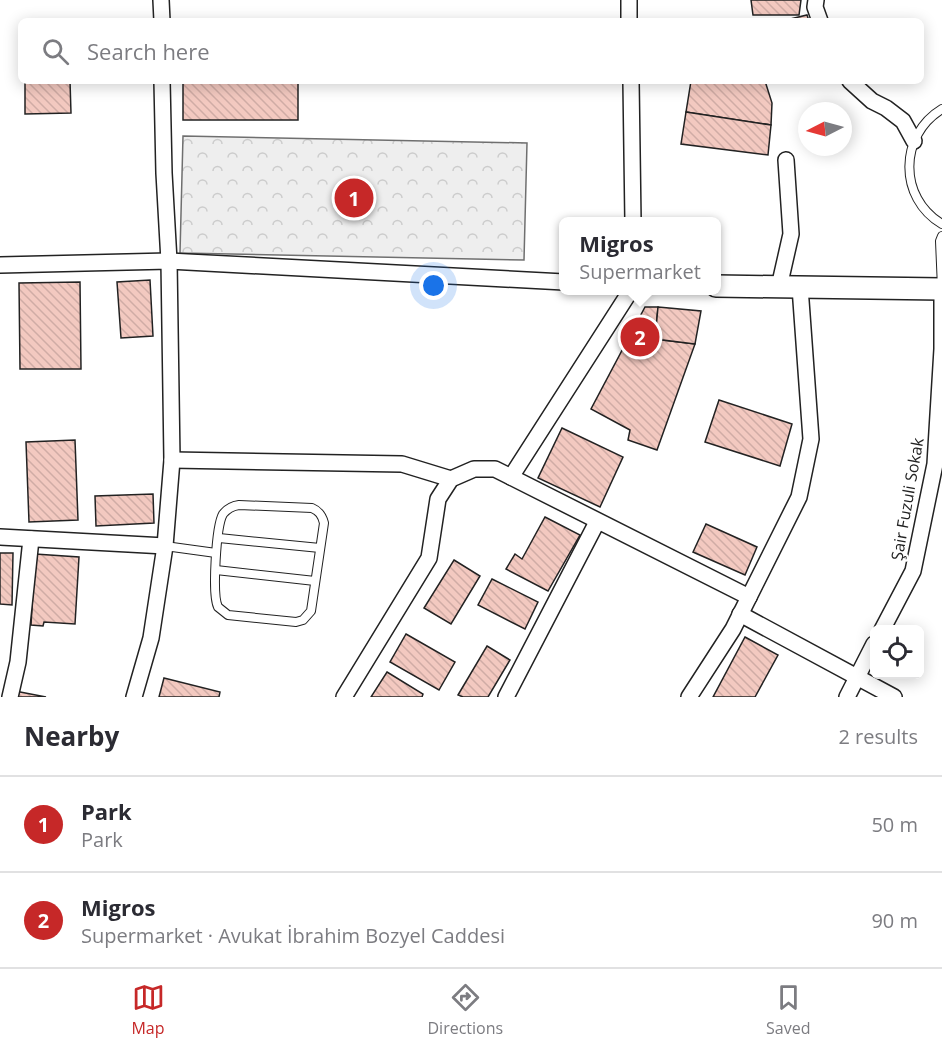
<!DOCTYPE html>
<meta charset="utf-8">
<style>
body{margin:0;font-family:"Open Sans",sans-serif;background:#f2f2f3;color:#2b2b33}
.controls{position:absolute;right:18px;bottom:18px;display:grid;overflow:hidden;border-radius:9px;box-shadow:0 3px 15px #0003}
.controls button{width:54px;height:54px;display:grid;place-items:center;padding:0;border:0;border-bottom:2px solid #e1e1e2;background:#fff;color:#2b2b33;font:30px sans-serif}
.compass{position:absolute;left:798px;top:102px;width:54px;height:54px;border-radius:50%;background:#fff;box-shadow:0 3px 15px #0003;rotate:264deg}
.you{position:absolute;left:434px;top:286px;width:21px;height:21px;margin:-15px;border:4px solid #fff;border-radius:50%;background:#1a73e8;box-shadow:0 0 0 9px #1a73e833}
.badge{display:grid;place-items:center;width:39px;height:39px;border-radius:50%;background:#c62828;color:#fff;font-size:20px;font-weight:700}
.pin{position:absolute;translate:-50% -50%;border:3px solid #fff;box-shadow:0 2px 6px #0006}
.popup{position:absolute;left:559px;top:217px;width:162px;height:78px;box-sizing:border-box;display:grid;place-content:center;border-radius:9px;background:#fff;filter:drop-shadow(0 2px 4px #0005);font-size:20px;white-space:nowrap;color:#7c7c81}
.popup b{font-size:22px;color:#2b2b33}
.popup::after{content:'';position:absolute;left:50%;top:100%;margin-left:-12px;border:12px solid transparent;border-top-color:#fff}
.list{margin:0;padding:0;list-style:none}
h2{display:flex;justify-content:space-between;align-items:center;height:78px;margin:0;padding:0 24px;font-size:26px}
h2 small{font-size:20px;font-weight:400;color:#7c7c81}
.list li{display:grid;grid-template-columns:39px 1fr auto;gap:18px;align-items:center;box-sizing:border-box;height:96px;padding:0 24px;border-top:2px solid #e1e1e2}
.list b{display:block;font-size:22px;white-space:nowrap}
.list p{margin:0;font-size:20px;white-space:nowrap;color:#7c7c81}
.list em{font-size:20px;font-style:normal;color:#7c7c81}
.icon{flex:none;width:33px;height:33px;fill:none;stroke:currentColor;stroke-width:2;stroke-linecap:round;stroke-linejoin:round}
.map{position:relative;flex:none;width:942px;height:697px;overflow:hidden}
.search{position:absolute;background:#fff;box-shadow:0 3px 15px #0003;left:18px;right:18px;top:18px;height:66px;display:flex;align-items:center;gap:15px;box-sizing:border-box;padding:0 21px;border-radius:9px;color:#7c7c81;font-size:22px}
.sheet{height:270px;background:#fff}
nav{display:flex;justify-content:space-around;align-items:center;box-sizing:border-box;height:84px;border-top:2px solid #e1e1e2;background:#fff;font-size:16px;color:#7c7c81}
nav a{display:grid;justify-items:center;gap:3px}
nav .on{color:#c62828}
.map>svg:first-child{display:block}
.park{fill:url(#park-crowns);stroke:#6f6f6f;stroke-width:1.5}
.building{fill:url(#building-back-hatch);stroke:#222;stroke-width:1.5}
.lines{fill:none;stroke-linecap:round;stroke-linejoin:round}
.lane-casing{stroke:#222;stroke-width:10}
.street-casing{stroke:#222;stroke-width:18}
.secondary-casing{stroke:#222;stroke-width:24}
.lane{stroke:#fff;stroke-width:8}
.street{stroke:#fff;stroke-width:15}
.secondary{stroke:#fff;stroke-width:21}
.labels{text-anchor:middle;dominant-baseline:central;stroke-width:4.5;stroke-linejoin:round;paint-order:stroke}
.street-label{font-size:16px;fill:#222;stroke:#fff}
</style>
<div class="map">
<svg width="942" height="697" viewBox="0 0 942 697">
<defs>
<pattern id="park-crowns" width="20" height="18" patternUnits="userSpaceOnUse" patternTransform="scale(1.5)"><rect width="20" height="18" fill="#eee"/><path d="M2 6a3 3 0 1 1 6 0M12 15a3 3 0 1 1 6 0" fill="none" stroke="#ccc"/></pattern>
<pattern id="building-back-hatch" width="6" height="6" patternUnits="userSpaceOnUse" patternTransform="scale(1.5)"><rect width="6" height="6" fill="#f3c9c0"/><path d="M-1 5l2 2M0 0l6 6M5-1l2 2" fill="none" stroke="#d0aca5"/></pattern>
</defs>
<rect width="100%" height="100%" fill="#fff"/>
<!-- park -->
<path class="park" d="M183,136L527,143L524,260L180,253Z"/>
<!-- building -->
<g class="building">
<path d="M751,0H801L799,15H753Z"/>
<path d="M807,15L809,21H782Z"/>
<rect x="183" y="20" width="115" height="1"/>
<path d="M25,81H70L71,113L25,114Z"/>
<rect x="183" y="81" width="115" height="39"/>
<path d="M691,81H765L772,103L771,125L686,112Z"/>
<path d="M686,112L771,125L768,155L681,144Z"/>
<path d="M150,280L153,336L121,338L117,282Z"/>
<path d="M80,282L81,369H20L19,283Z"/>
<path d="M645,307H658L655,339L695,344L657,450L628,440L630,430L591,409Z"/>
<path d="M658,307L701,311L695,344L655,339Z"/>
<path d="M719,400L792,424L780,466L705,442Z"/>
<path d="M562,428L623,457L600,507L538,478Z"/>
<path d="M75,440L78,520L29,522L26,442Z"/>
<path d="M153,494L154,523L96,526L95,496Z"/>
<path d="M545,517L580,535L548,591L506,569L515,554L522,559Z"/>
<path d="M706,524L757,547L745,575L693,552Z"/>
<path d="M0,553H13L12,605L0,604Z"/>
<path d="M35,554L79,557L75,624L44,622L43,626L31,625Z"/>
<path d="M454,560L480,576L451,624L424,608Z"/>
<path d="M492,579L538,602L525,629L478,605Z"/>
<path d="M406,634L455,662L439,690L390,662Z"/>
<path d="M745,637L778,655L755,697H713Z"/>
<path d="M487,646L510,660L488,697H463L458,695Z"/>
<path d="M387,672L423,694L422,697H371Z"/>
<path d="M164,678L220,692L219,697H159Z"/>
<path d="M15,691L46,697H14Z"/>
</g>
<g class="lines">
<defs>
<g id="lane">
<path d="M942,109C899,135 898,198 942,224"/>
<path d="M942,288L940,241L942,236"/>
<path d="M239,505L312,508C319,511 322,515 324,523L311,611L303,620L296,622L228,615L218,607C212,595 216,526 223,514C227,509 232,506 239,505Z"/>
<path d="M219,538L320,548"/>
<path d="M165,546L216,553"/>
<path d="M216,570L315,581"/>
</g>
<g id="street">
<path d="M161,0L162,21"/>
<path d="M629,0V21"/>
<path d="M816,0L815,7L820,21"/>
<path d="M631,81L633,222"/>
<path d="M850,81L872,101L886,108L903,121L914,141"/>
<path d="M0,265L169,261L564,282"/>
<path d="M779,287L791,234L786,160"/>
<path d="M172,460L402,464L451,479"/>
<path d="M511,477L749,597"/>
<path d="M0,537L165,546"/>
<path d="M740,614L894,697"/>
<path d="M882,630L913,571L935,464L942,349V295"/>
<path d="M10,697L18,662L31,539"/>
<path d="M134,697L151,638L165,546L172,460L169,261L164,173L162,81"/>
<path d="M344,697L429,558L438,499L451,479L474,469H495L511,477L631,290"/>
<path d="M506,697L597,522"/>
<path d="M689,697L733,629L799,497L811,439L800,287"/>
<path d="M847,697L874,644"/>
</g>
<path id="secondary" d="M716,286L942,289"/>
</defs>
<!-- lane casing -->
<use href="#lane" class="lane-casing"/>
<!-- street casing -->
<use href="#street" class="street-casing"/>
<!-- secondary casing -->
<use href="#secondary" class="secondary-casing"/>
<!-- lane -->
<use href="#lane" class="lane"/>
<!-- street -->
<use href="#street" class="street"/>
<!-- secondary -->
<use href="#secondary" class="secondary"/>
</g>
<g class="labels">
<!-- street labels -->
<g class="street-label">
<text transform="translate(907 499) rotate(-80)">Şair Fuzuli Sokak</text>
</g>
</g>
</svg>
<div class="controls">
<button><svg class="icon" aria-label="locate" viewBox="0 0 24 24"><circle cx="12" cy="12" r="6"/><path d="M12 2v4M12 18v4M2 12h4M18 12h4"/></svg></button>
</div>
<svg class="compass" viewBox="-18 -18 36 36"><path d="M0-13l5 13h-10z" fill="#e53935"/><path d="M0 13l5-13h-10z" fill="#7c7c81"/></svg>
<div class="you"></div>
<div class="pin badge" style="left:354px;top:198px">1</div>
<div class="pin badge" style="left:640px;top:337px">2</div>
<div class="popup"><b>Migros</b>Supermarket</div>
<div class="search"><svg class="icon" aria-label="search" viewBox="0 0 24 24"><circle cx="10" cy="10" r="6"/><path d="M15 15l6 6"/></svg>Search here</div>
</div>
<section class="sheet">
<h2>Nearby<small>2 results</small></h2>
<ul class="list">
<li><span class="badge">1</span><div><b>Park</b><p>Park</p></div><em>50 m</em></li>
<li><span class="badge">2</span><div><b>Migros</b><p>Supermarket · Avukat İbrahim Bozyel Caddesi</p></div><em>90 m</em></li>
</ul>
</section>
<nav>
<a class="on"><svg class="icon" aria-label="map" viewBox="0 0 24 24"><path d="M3 6l6-2 6 2 6-2v14l-6 2-6-2-6 2zM9 4v14M15 6v14"/></svg>Map</a>
<a><svg class="icon" aria-label="directions" viewBox="0 0 24 24"><path d="M12 3l9 9-9 9-9-9zM9 14v-3h6M13 9l2 2-2 2"/></svg>Directions</a>
<a><svg class="icon" aria-label="saved" viewBox="0 0 24 24"><path d="M7 4h10v16l-5-4-5 4z"/></svg>Saved</a>
</nav>
